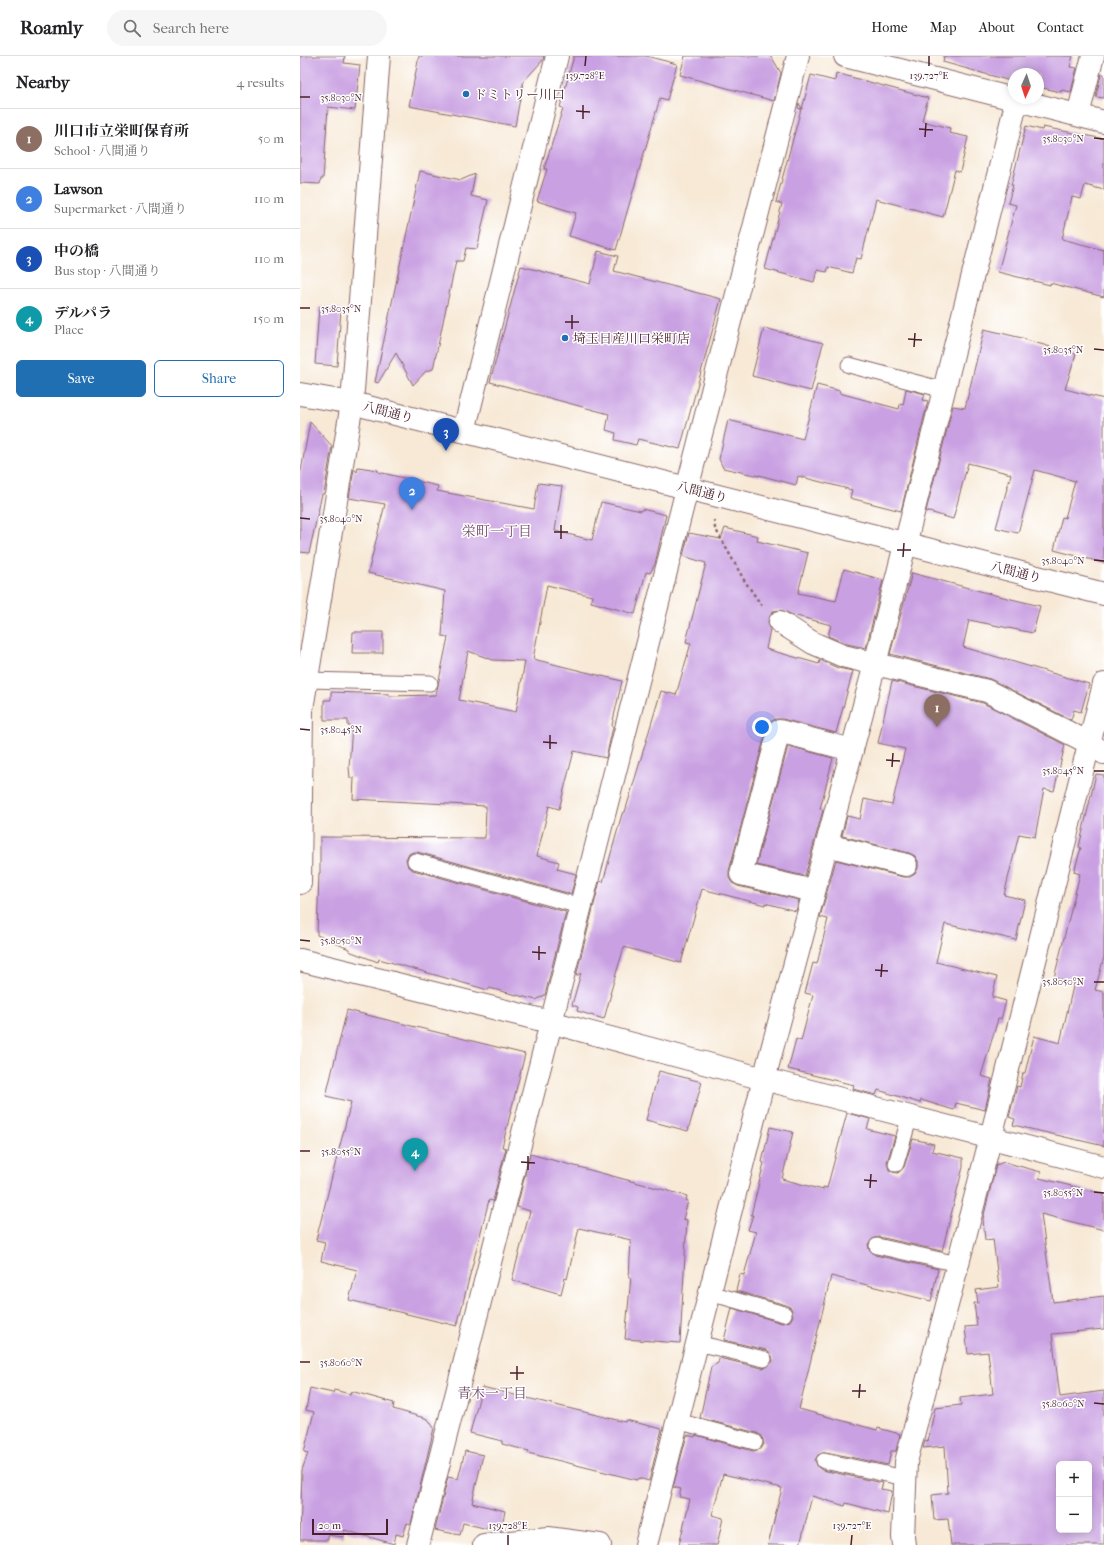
<!DOCTYPE html>
<meta charset="utf-8">
<style>
body{margin:0;font-family:"IM FELL French Canon","Noto Serif JP",serif;background:#f6f6f6;color:#202124}
.controls{position:absolute;right:12px;bottom:12px;display:grid;overflow:hidden;border-radius:6px;box-shadow:0 2px 10px #0003}
.controls button{width:36px;height:36px;display:grid;place-items:center;padding:0;border:0;border-bottom:1px solid #e0e0e0;background:#fff;color:#202124;font:20px sans-serif}
.compass{position:absolute;left:708px;top:12px;width:36px;height:36px;border-radius:50%;background:#fff;box-shadow:0 2px 10px #0003;rotate:183deg}
.scale{position:absolute;left:12px;bottom:10px;width:76px;box-sizing:border-box;padding-left:4px;border:2px solid #4a1f2b;border-top:0;font-size:11px;line-height:14px;white-space:nowrap;color:#4a1f2b;-webkit-text-stroke:3px #fff;paint-order:stroke}
.you{position:absolute;left:462px;top:671px;width:14px;height:14px;margin:-10px;border:3px solid #fff;border-radius:50%;background:#1a73e8;box-shadow:0 0 0 6px #1a73e833}
.badge{display:grid;place-items:center;width:26px;height:26px;border-radius:50%;background:#1f6fb2;color:#fff;font-size:13px;font-weight:700}
.pin{position:absolute;translate:-50% -33px;filter:drop-shadow(0 1px 2px #0008)}
.pin::after{content:'';position:absolute;top:21px;width:14px;height:12px;background:inherit;clip-path:polygon(0 0,100% 0,50% 100%)}
.list{margin:0;padding:0;list-style:none}
h2{display:flex;justify-content:space-between;align-items:center;height:52px;margin:0;padding:0 16px;font-size:17px}
h2 small{font-size:13px;font-weight:400;color:#757577}
.list li{display:grid;grid-template-columns:26px 1fr auto;gap:12px;align-items:center;box-sizing:border-box;height:60px;padding:0 16px;border-top:1px solid #e0e0e0}
.list b{display:block;font-size:15px;white-space:nowrap}
.list p{margin:0;font-size:13px;white-space:nowrap;color:#757577}
.list em{font-size:13px;font-style:normal;color:#757577}
.actions{display:flex;gap:8px;padding:12px 16px}
.actions a{flex:1;padding:9px 0;border:1px solid #1f6fb2;border-radius:6px;text-align:center;font-size:14px;color:#1f6fb2}
.actions .main{background:#1f6fb2;color:#fff}
.icon{flex:none;width:22px;height:22px;fill:none;stroke:currentColor;stroke-width:2;stroke-linecap:round;stroke-linejoin:round}
.map{position:relative;flex:none;width:804px;height:1489px;overflow:hidden}
header{display:flex;align-items:center;gap:24px;box-sizing:border-box;height:56px;padding:0 20px;background:#fff;border-bottom:1px solid #e0e0e0}
header strong{font-size:19px}
nav{display:flex;gap:22px;margin-inline-start:auto;font-size:14px}
.search{width:280px;height:36px;background:#f6f6f6;display:flex;align-items:center;gap:10px;box-sizing:border-box;padding:0 14px;border-radius:22px;color:#757577;font-size:15px}
main{display:flex}
aside{flex:1;background:#fff}
.map>svg:first-child{display:block}
.building{fill:#c9a0e2;fill-rule:evenodd}
.lines{fill:none;stroke-linecap:round;stroke-linejoin:round}
.lane-casing{stroke:#876667;stroke-width:17}
.street-casing{stroke:#876667;stroke-width:24}
.secondary-casing{stroke:#876667;stroke-width:24}
.path{stroke:#876667;stroke-width:2.5;stroke-dasharray:3 3;stroke-linecap:butt}
.lane{stroke:#fff;stroke-width:15}
.street{stroke:#fff;stroke-width:22}
.secondary{stroke:#fff;stroke-width:22}
.ticks{fill:none;stroke:#4a1f2b;stroke-width:1.5}
.poi-dot{fill:#1f6fb2;stroke:#fff;stroke-width:1.5}
.labels{text-anchor:middle;dominant-baseline:central;stroke-width:3;stroke-linejoin:round;paint-order:stroke}
.poi-label{font-size:13px;fill:#4a1f2b;stroke:#fff;text-anchor:start}
.street-label{font-size:13px;fill:#4a1f2b;stroke:#fff}
.neighbourhood-label{font-size:14px;fill:#764c6b;stroke:#fff}
.ticks-label{font-size:10px;text-anchor:middle;fill:#4a1f2b;stroke:#fff;stroke-width:3;stroke-linejoin:round;paint-order:stroke}
</style>
<header>
<strong>Roamly</strong>
<div class="search"><svg class="icon" aria-label="search" viewBox="0 0 24 24"><circle cx="10" cy="10" r="6"/><path d="M15 15l6 6"/></svg>Search here</div>
<nav><a>Home</a><a>Map</a><a>About</a><a>Contact</a></nav>
</header>
<main>
<aside>
<h2>Nearby<small>4 results</small></h2>
<ul class="list">
<li><span class="badge" style="background:#8d6e63">1</span><div><b>川口市立栄町保育所</b><p>School · 八間通り</p></div><em>50 m</em></li>
<li><span class="badge" style="background:#3f7fe0">2</span><div><b>Lawson</b><p>Supermarket · 八間通り</p></div><em>110 m</em></li>
<li><span class="badge" style="background:#1a4fb4">3</span><div><b>中の橋</b><p>Bus stop · 八間通り</p></div><em>110 m</em></li>
<li><span class="badge" style="background:#0f9aa8">4</span><div><b>デルパラ</b><p>Place</p></div><em>150 m</em></li>
</ul>
<div class="actions"><a class="main">Save</a><a>Share</a></div>
</aside>
<div class="map">
<svg width="804" height="1489" viewBox="0 0 804 1489">
<rect width="100%" height="100%" fill="#fff"/>
<filter id="ink" filterUnits="userSpaceOnUse"><feTurbulence type="fractalNoise" baseFrequency=".025" numOctaves="2"/><feDisplacementMap in="SourceGraphic" scale="8" xChannelSelector="R" yChannelSelector="G"/><feConvolveMatrix kernelMatrix="1 2 1 2 8 2 1 2 1" color-interpolation-filters="sRGB"/></filter>
<filter id="wash" filterUnits="userSpaceOnUse"><feTurbulence type="fractalNoise" baseFrequency=".012" numOctaves="4" result="noise"/><feDisplacementMap in="SourceGraphic" scale="16" xChannelSelector="R" yChannelSelector="G"/><feGaussianBlur stdDeviation="0.9" result="paint"/><feColorMatrix in="noise" values="0 0 0 0 0 0 0 0 0 0 0 0 0 0 0 0 0 1.4 0 .05"/><feComposite in="paint" operator="in"/></filter>
<g filter="url(#wash)">
<rect width="100%" height="100%" fill="#f7e9d6"/>
<g id="blocks">
<!-- building -->
<g class="building">
<path d="M0,0H45L44,7L60,9L55,54L28,51L23,123H21L20,128L0,127Z"/>
<path d="M119,0H244L243,4L223,26L215,70L109,50Z"/>
<path d="M274,0H346L377,8L367,44L360,42L316,194L269,180L276,157L237,145L247,113H244L263,52L260,51Z"/>
<path d="M385,0H471L481,17L474,45L380,19Z"/>
<path d="M644,0H773L770,11L777,12L771,36L762,34L761,36L738,31V18H714V26L643,6Z"/>
<path d="M536,17L628,42L622,65L650,72L649,77L668,81L660,116L655,114L643,161L576,143L561,203L556,202L552,217L528,211L527,216L517,214L514,226L465,213L482,148L476,146L501,53L498,52L499,47L502,53L511,19L535,25Z"/>
<path d="M801,18H804V42L796,41Z"/>
<path d="M726,70L742,74L743,71L804,83V134L785,129L781,143L772,141L762,183L804,194V241L750,227V229L698,216L716,149L708,147L713,129H711Z"/>
<path d="M120,115L161,124L175,118L171,140L188,144L177,193L166,192L163,205H156L133,313L126,315L113,329L96,297L78,327L75,326Z"/>
<path d="M298,195L318,200L314,215L421,243L380,393L338,383L336,389L315,384L316,377L306,374L309,358L190,326L221,210L290,228Z"/>
<path d="M19,251L41,253L37,310L15,308Z"/>
<path d="M464,272L523,287L511,335L452,320Z"/>
<path d="M684,273L726,283V284L776,298L765,333L804,343V507L754,494L762,461L765,462L775,425L735,414L718,477L696,472L711,418L668,407L653,463L626,455L653,350L665,352Z"/>
<path d="M517,329L540,335L539,337L599,353L600,348L603,349L606,333L625,338L623,344L628,345L601,455L550,442L552,434L498,420L496,429L459,419V420L423,412L419,403L428,364L503,383Z"/>
<path d="M10,366L32,390L24,438H22L9,497L0,496V420Z"/>
<path d="M58,411L78,414V416L138,430L137,435L234,453L238,427L262,430L255,475L292,484L301,446L341,455L342,453L366,459L355,508L350,517L346,516L335,558L291,546L292,540L247,529L233,603L322,625L312,669L313,671L306,702L274,695L259,753L249,750L237,800L259,806L257,813L276,818L271,838L117,796H113L109,798L106,803L108,811L113,814L266,856L245,939L236,944L189,932L188,934L79,903L78,906L49,895V893L17,879L19,817H20V781L185,782L186,750L53,743L54,722H50L49,711L52,670H48V664H24V644H31V636L89,638V640L136,639L148,581L142,580L145,535L68,517L85,448L49,442L54,413L57,416ZM168,595L193,604L225,605L216,656L159,644Z"/>
<path d="M425,472L458,480L457,485L508,497L498,537L536,545L544,513L583,524L566,592L547,588L528,580L531,569L493,559L481,554L473,555L468,565L470,573L466,593L519,608L520,604L538,612L553,615L536,677L482,663H475L470,666L467,672L429,815V822L432,827L438,830L499,844L496,855L465,847V849L402,833L381,907L324,891L310,938H311L304,963L277,955L278,951L272,949L281,917L276,920L300,825L303,826L322,758L323,756H325L361,635L376,639L391,587L386,586L406,507L383,500L389,477L421,483Z"/>
<path d="M612,517L695,539L740,550L733,577L669,564L663,591L789,628L781,656L774,654L771,664L690,623L590,598Z"/>
<path d="M53,576H83V597H52Z"/>
<path d="M592,625L683,647L765,689L754,735L744,733L735,781L719,778L704,839L725,844L716,884L645,868L636,906L697,921L692,941L706,945L701,963H698L681,1020L692,1023L685,1054L656,1047L654,1054L621,1044L620,1047L578,1034L576,1039L553,1033L554,1029L488,1013L496,983L501,985L513,939L505,937L513,907L517,908L528,863L520,861L536,804L603,821H610L615,818L618,812V805L615,800L609,797L542,780L547,760L560,763L564,743L592,749L605,693L578,687Z"/>
<path d="M488,690L533,702L520,753L523,754L505,820L456,809Z"/>
<path d="M796,718L804,719V901L795,934L804,936V1090L713,1069L715,1063L709,1061L717,1030L720,1031L723,1017H725L734,980L760,987L774,926L754,922L780,818L774,816L781,792L779,791Z"/>
<path d="M47,954L225,998L202,1091L206,1092L193,1145L189,1144L157,1270L49,1244L57,1214L21,1205L25,1186L16,1184L51,1046L26,1040Z"/>
<path d="M359,1015L402,1026L388,1075L346,1064Z"/>
<path d="M547,1057L570,1063L567,1073L595,1080L587,1106L589,1114L593,1116L598,1117L604,1111L613,1083L634,1088L632,1095L663,1102V1111L642,1195L579,1181L574,1182L568,1188L569,1193L575,1199L638,1213L631,1245L531,1220L499,1353L577,1374L578,1372L600,1378L596,1395H591L588,1409L526,1396L518,1399L515,1404L518,1411L522,1414L583,1427L581,1433L592,1435L588,1458L546,1447L545,1450L512,1440L500,1489H468L482,1432L423,1418L412,1459L423,1462L417,1489H379L390,1443L379,1441L381,1433L373,1431L387,1379L395,1381L396,1379L453,1395L461,1393L464,1388L462,1380L457,1377L400,1362L411,1311L418,1307L419,1302L462,1312L467,1311L473,1305L472,1300L466,1294L424,1284L432,1252L482,1267L490,1265L493,1260L491,1252L486,1249L436,1235L440,1218L444,1219L456,1176L448,1174L453,1159H451L464,1107L462,1106L470,1071L493,1076L482,1123L523,1134V1131L527,1132Z"/>
<path d="M230,1098L387,1140L386,1144L388,1145L383,1163L387,1164L380,1287L325,1283L331,1221H329L331,1184L279,1172L267,1223L265,1222L261,1238L212,1224L230,1155L217,1151Z"/>
<path d="M704,1106L741,1116L739,1122L804,1138V1174L741,1158L753,1246L804,1240V1273L752,1278L760,1341L804,1335V1489H651L648,1463L634,1464L632,1439L648,1437L645,1390L623,1392L625,1384L628,1385L635,1352L661,1349L660,1342L693,1338L688,1296L668,1298L665,1271L677,1270L674,1247H678L676,1234L699,1231L693,1183L685,1184L683,1163L696,1109ZM759,1408H789V1474H759Z"/>
<path d="M182,1331L325,1366L326,1364L362,1373L349,1425L338,1422L337,1424L228,1397L229,1395L202,1388V1385L170,1377Z"/>
<path d="M10,1332L33,1337L34,1334L50,1338L51,1335L94,1347L93,1353L128,1363L134,1372L111,1468L107,1467L103,1480L96,1478L94,1488L44,1474V1481L28,1479V1484H0L2,1414L8,1397L4,1396L14,1356L6,1354Z"/>
<path d="M165,1395L183,1399L172,1447L205,1455L201,1475H196L163,1467L160,1479L135,1474L148,1421L158,1423Z"/>
</g>
</g>
</g>
<g filter="url(#ink)">
<use href="#blocks" fill-opacity="0" stroke="#876667" stroke-width="1"/>
<g class="lines">
<defs>
<g id="lane">
<path d="M549,309L644,334"/>
<path d="M7,624L130,627"/>
<path d="M115,805L280,850"/>
<path d="M596,1108L610,1060"/>
<path d="M577,1190L658,1208"/>
<path d="M410,1237L484,1258"/>
<path d="M397,1287L464,1303"/>
<path d="M377,1365L455,1386"/>
<path d="M524,1405L605,1422"/>
</g>
<g id="street">
<path d="M545,0L804,66"/>
<path d="M778,59L793,0"/>
<path d="M164,375L257,0"/>
<path d="M480,566L513,587L543,600L687,635L789,687L804,697"/>
<path d="M527,789L606,809"/>
<path d="M0,827L2,653L52,347L79,0"/>
<path d="M514,835L441,818L479,675L552,694"/>
<path d="M0,904L250,966L464,1023L804,1111"/>
<path d="M118,1489L387,433L498,0"/>
<path d="M184,1489L248,1482L300,1489"/>
<path d="M346,1489L464,1023L575,608L717,44"/>
</g>
<g id="secondary">
<path d="M0,338L52,347L804,538"/>
<path d="M604,1489L603,1481L606,1406L691,1081L804,628"/>
</g>
</defs>
<!-- lane casing -->
<use href="#lane" class="lane-casing"/>
<!-- street casing -->
<use href="#street" class="street-casing"/>
<!-- secondary casing -->
<use href="#secondary" class="secondary-casing"/>
<!-- path -->
<path class="path" d="M414,464L415,472L444,524L462,550"/>
<!-- lane -->
<use href="#lane" class="lane"/>
<!-- street -->
<use href="#street" class="street"/>
<!-- secondary -->
<use href="#secondary" class="secondary"/>
</g>
</g>
<!-- ticks -->
<path class="ticks" d="M285,10L286,0M629,10V0M0,41H10M276,55L290,56M283,63V49M619,73L633,74M625,81L626,67M794,82L804,83M0,252H10M265,266H279M272,273V259M608,283L622,284M614,291L615,277M794,293L804,294M0,462L10,463M254,476H268M261,483V469M597,494H611M603,501L604,487M794,504L804,505M0,673L10,674M243,686L257,687M250,693V679M586,704L600,705M592,711L593,697M794,715H804M0,884L10,885M232,896L246,897M239,904V890M575,914L588,915M581,921L582,908M794,926H804M0,1095H10M221,1106L235,1107M228,1114V1100M564,1124L577,1125M570,1132L571,1118M794,1136L804,1137M0,1306H10M210,1317H224M217,1324V1310M552,1335H566M559,1342L560,1328M794,1347L804,1348M208,1489V1479M551,1489L552,1479"/>
<!-- markers -->
<g class="poi-dot">
<circle cx="166" cy="38" r="4"/>
<circle cx="265" cy="282" r="4"/>
</g>
<g class="labels">
<!-- poi labels -->
<g class="poi-label">
<text x="174" y="38">ドミトリー川口</text>
<text x="273" y="282">埼玉日産川口栄町店</text>
</g>
<!-- street labels -->
<g class="street-label">
<text transform="translate(88 356) rotate(14)">八間通り</text>
<text transform="translate(402 436) rotate(14)">八間通り</text>
<text transform="translate(716 516) rotate(14)">八間通り</text>
</g>
<!-- neighbourhood labels -->
<g class="neighbourhood-label">
<text x="197" y="475">栄町一丁目</text>
<text x="192" y="1337">青木一丁目</text>
</g>
</g>
<g class="ticks-label">
<text x="285" y="23">139.728°E</text>
<text x="629" y="23">139.727°E</text>
<text x="41" y="45">35.8030°N</text>
<text x="763" y="86">35.8030°N</text>
<text x="41" y="256">35.8035°N</text>
<text x="763" y="297">35.8035°N</text>
<text x="41" y="466">35.8040°N</text>
<text x="763" y="508">35.8040°N</text>
<text x="41" y="677">35.8045°N</text>
<text x="763" y="718">35.8045°N</text>
<text x="41" y="888">35.8050°N</text>
<text x="763" y="929">35.8050°N</text>
<text x="41" y="1099">35.8055°N</text>
<text x="763" y="1140">35.8055°N</text>
<text x="41" y="1310">35.8060°N</text>
<text x="763" y="1351">35.8060°N</text>
<text x="208" y="1473">139.728°E</text>
<text x="552" y="1473">139.727°E</text>
</g>
</svg>
<div class="controls">
<button>+</button>
<button>−</button>
</div>
<svg class="compass" viewBox="-18 -18 36 36"><path d="M0-13l5 13h-10z" fill="#e53935"/><path d="M0 13l5-13h-10z" fill="#757577"/></svg>
<div class="scale">20 m</div>
<div class="you"></div>
<div class="pin badge" style="left:637px;top:671px;background:#8d6e63">1</div>
<div class="pin badge" style="left:112px;top:454px;background:#3f7fe0">2</div>
<div class="pin badge" style="left:146px;top:395px;background:#1a4fb4">3</div>
<div class="pin badge" style="left:115px;top:1115px;background:#0f9aa8">4</div>
</div>
</main>
